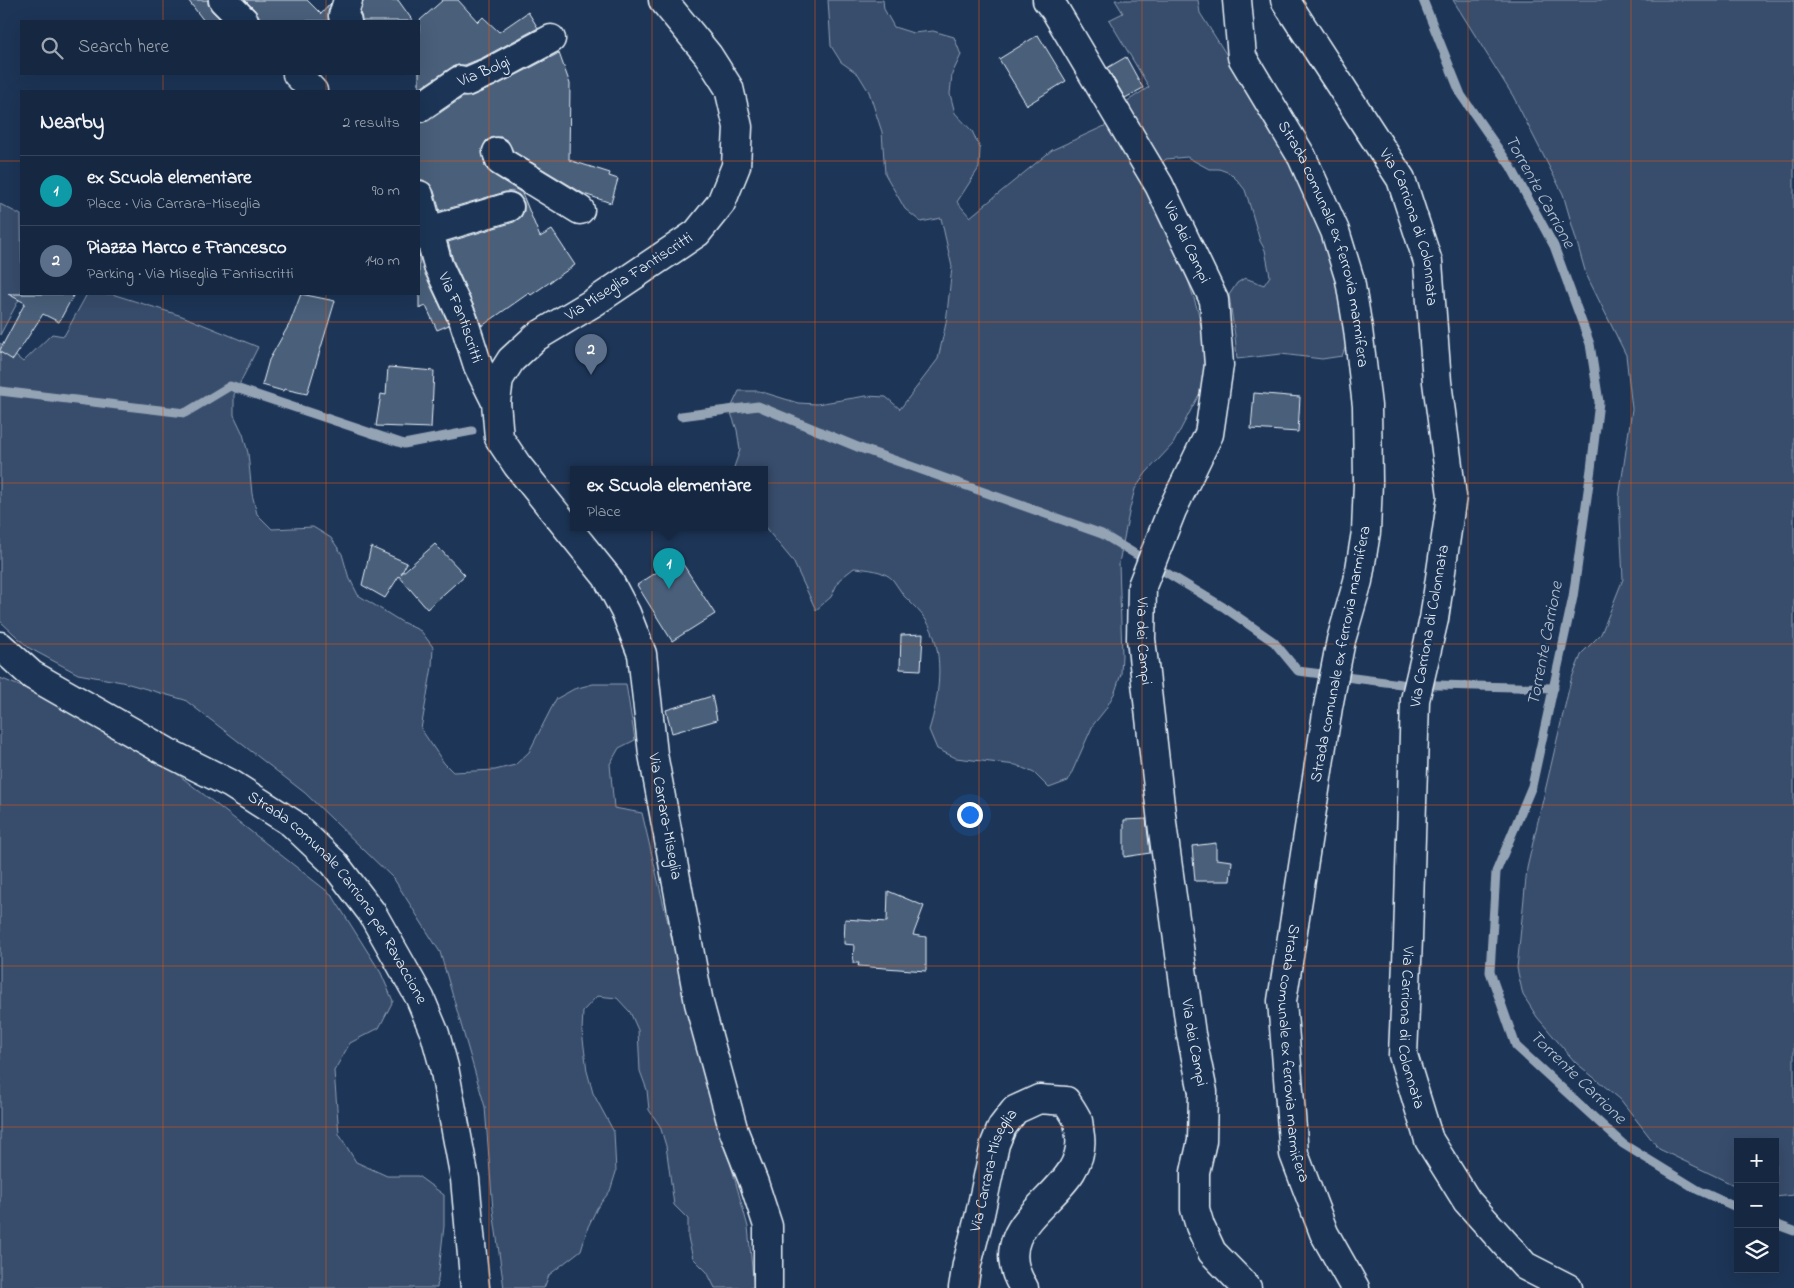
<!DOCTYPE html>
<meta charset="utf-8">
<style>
body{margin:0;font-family:"Indie Flower",sans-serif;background:#23344c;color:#f1f3f6}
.controls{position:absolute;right:15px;bottom:15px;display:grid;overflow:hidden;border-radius:0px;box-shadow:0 5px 20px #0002}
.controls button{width:45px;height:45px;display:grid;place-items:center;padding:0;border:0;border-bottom:1px solid #35445a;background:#162841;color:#f1f3f6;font:25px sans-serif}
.you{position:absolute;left:969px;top:814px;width:18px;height:18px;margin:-12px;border:4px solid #fff;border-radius:50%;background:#1a73e8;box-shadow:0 0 0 8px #1a73e833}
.badge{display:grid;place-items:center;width:32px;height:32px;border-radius:50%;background:#ff9aa2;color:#fff;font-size:16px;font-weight:700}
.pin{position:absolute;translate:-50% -41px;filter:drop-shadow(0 1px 2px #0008)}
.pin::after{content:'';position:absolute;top:26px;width:18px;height:15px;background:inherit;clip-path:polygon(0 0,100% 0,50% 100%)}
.popup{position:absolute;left:570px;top:466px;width:198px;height:65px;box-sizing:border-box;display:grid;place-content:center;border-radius:0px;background:#162841;filter:drop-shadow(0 1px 4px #0005);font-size:16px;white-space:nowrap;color:#9ea6b1}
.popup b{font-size:19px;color:#f1f3f6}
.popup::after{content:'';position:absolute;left:50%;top:100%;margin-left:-10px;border:10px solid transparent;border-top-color:#162841}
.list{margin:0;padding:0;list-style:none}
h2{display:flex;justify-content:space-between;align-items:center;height:65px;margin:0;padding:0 20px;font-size:21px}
h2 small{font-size:16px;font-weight:400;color:#9ea6b1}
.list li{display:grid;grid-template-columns:32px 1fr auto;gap:15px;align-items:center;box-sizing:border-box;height:70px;padding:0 20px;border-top:1px solid #35445a}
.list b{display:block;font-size:19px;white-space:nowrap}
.list p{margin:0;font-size:16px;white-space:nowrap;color:#9ea6b1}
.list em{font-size:16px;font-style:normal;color:#9ea6b1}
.icon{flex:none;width:28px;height:28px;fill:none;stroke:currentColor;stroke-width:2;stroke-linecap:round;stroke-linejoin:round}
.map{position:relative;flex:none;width:1794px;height:1288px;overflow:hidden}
.search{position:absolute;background:#162841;box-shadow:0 5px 20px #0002;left:20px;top:20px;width:400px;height:55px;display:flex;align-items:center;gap:12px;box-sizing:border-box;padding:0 18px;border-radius:0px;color:#9ea6b1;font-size:19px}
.panel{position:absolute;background:#162841;box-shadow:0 5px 20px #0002;left:20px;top:90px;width:400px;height:205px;border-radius:0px}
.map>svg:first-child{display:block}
.green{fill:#374d6c;stroke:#909fb2}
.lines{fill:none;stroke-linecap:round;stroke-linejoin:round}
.stream{stroke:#95a4b5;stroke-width:9}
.building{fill:#495e7a;stroke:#e8f1f8}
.minor-casing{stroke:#e8f1f8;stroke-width:31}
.major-casing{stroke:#e8f1f8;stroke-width:31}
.minor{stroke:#1d3557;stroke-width:28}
.major{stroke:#1d3557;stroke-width:28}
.grid{fill:none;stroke:#e8590c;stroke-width:1;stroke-opacity:0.55}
.labels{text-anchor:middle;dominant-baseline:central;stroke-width:4.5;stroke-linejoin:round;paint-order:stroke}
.street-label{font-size:16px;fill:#e8f1f8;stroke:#1d3557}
.water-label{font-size:18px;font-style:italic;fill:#b7c4d1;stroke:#1d3557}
</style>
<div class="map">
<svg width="1794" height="1288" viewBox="0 0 1794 1288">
<rect width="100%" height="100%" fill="#1d3557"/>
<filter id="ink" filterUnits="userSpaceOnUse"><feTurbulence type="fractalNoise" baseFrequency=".02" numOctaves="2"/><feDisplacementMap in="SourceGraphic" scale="10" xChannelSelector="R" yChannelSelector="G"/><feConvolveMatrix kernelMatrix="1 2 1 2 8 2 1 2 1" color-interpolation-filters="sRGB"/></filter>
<g filter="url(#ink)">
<!-- green -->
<g class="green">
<path d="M828,0H883L884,9L894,27L913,33L933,31L954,37L961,55L952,74L950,94L955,113L972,131L980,148L979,168L957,202L970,217L1052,150L1109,124L1159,211L1181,258L1198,311L1205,348L1203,387L1173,444L1146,473L1135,489L1130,508L1119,563L1122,655L1121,674L1115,692L1105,710L1093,725L1068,781L1049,788L1034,773L1016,765L956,758L937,749L929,730C939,699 945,655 929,625C923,614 913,605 904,596C900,591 897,585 893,580C884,570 866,569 854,568L839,580L831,597L816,610L793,561L764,526V470H733L740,450L737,430L730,410L739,391H759L798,403L817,404L866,396L886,397L900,409L938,359L946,323L952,267L941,218L921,222L905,209L885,174L882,132L869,92L858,74L841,62L831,46Z"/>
<path d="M1115,0H1198L1200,13L1294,161L1334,261L1350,335L1342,356L1322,359L1281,354L1237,359L1235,336L1229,295L1237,283L1245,278L1264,285L1270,276L1265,250L1260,241L1248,199L1245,190L1238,181L1230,173L1219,169H1209L1187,157L1166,159L1162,163L1126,102L1149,87L1109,20L1123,13Z"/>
<path d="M1453,0H1794V1195L1775,1197V1142H1738V1187L1659,1149L1620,1099L1575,1062L1537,1017L1523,995L1517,968L1527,868L1571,680L1582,653L1601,634L1623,579L1619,498L1632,409L1626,355L1586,274L1563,194L1513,96Z"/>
<path d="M0,204L21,215L22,294L0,335Z"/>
<path d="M87,294H112L182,316L258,347L234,395V415L243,434L248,453L252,494L257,514L272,529L313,527L331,538L342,554L348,575L358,595L402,622L421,631L433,647L432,667L421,729L444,763L453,772L495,770L515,765L529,752L556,699L574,689L593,684H626L635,740L619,748L610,764L614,808L642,813L691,1020L748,1227L754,1288H715L707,1272L693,1258L688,1238V1219L674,1205L666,1146L660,1126L649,1110L647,1090L640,1071L638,1030L630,1012L617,998L597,996L583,1011L582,1031L587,1071L593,1093L614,1132L616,1172L610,1191L597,1208L588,1227L581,1250L549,1275L544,1288H504L493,1210L485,1107L440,952L394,879L305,793L185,700L122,682L78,674L29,648L0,621V343L23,362L52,334L64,336Z"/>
<path d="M0,678L54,700L143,747L332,895L381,973L393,1001L379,1028L350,1043L334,1071L339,1134L356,1162L387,1176H418L444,1195V1226L437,1288H0Z"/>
</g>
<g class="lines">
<!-- stream -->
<g class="stream">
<path d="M1423,0L1461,95L1511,167L1554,246L1590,344L1599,402L1591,469L1573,597L1532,786L1496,872L1490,972L1516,1046L1623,1144L1698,1190L1738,1208"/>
<path d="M0,391L185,413L230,386L404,444L472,431"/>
<path d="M681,416L758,406L860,448L1102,534L1225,608L1274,642L1298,671L1401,684L1554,688"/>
<path d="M1775,1224L1794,1231"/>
</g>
</g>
<!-- building -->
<g class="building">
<path d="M188,0H208V4L212,11L222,21H204Z"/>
<path d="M245,0H307L321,14L331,3L328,12L329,21H259V16L255,10Z"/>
<path d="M363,0H398L413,21H362L360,13Z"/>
<path d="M443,0H458L478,22L483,17L499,32L528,12L538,28L482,58L465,65H458L452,67L419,89V21Z"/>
<path d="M1038,35L1066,81L1027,105L999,59Z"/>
<path d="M559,53L570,84L569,160L610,173L609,176L618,179L611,203L584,194L513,151L508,141L501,137H493L486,141L482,149L485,167L492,174L522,193L540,237L552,230L575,265L531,295L529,293L482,326L477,313L453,260L448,242L514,222L521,217L524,211V203L519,195L513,192H505L440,211L434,191L430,184L423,180H419V123L428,121L463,97L472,96L495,86Z"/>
<path d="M1126,57L1143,88L1125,98L1107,68Z"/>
<path d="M419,254L424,272L449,325L437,330L426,306L419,309Z"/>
<path d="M8,294H74L59,322L43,314L13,360L0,352V350L25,303Z"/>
<path d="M301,294L335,301L307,394L284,389L283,391L262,385L269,360L290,323Z"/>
<path d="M388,367L434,371L431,428L376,426L381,394L386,395Z"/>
<path d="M1254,393L1300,397L1298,432L1251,429Z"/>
<path d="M435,544L465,575L427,609L399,576L385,598L362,585L371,547L407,563L401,574Z"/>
<path d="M679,558L715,614L672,641L637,585Z"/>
<path d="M923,634L921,670L900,669L901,635Z"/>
<path d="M712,696L717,720L672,733L666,710Z"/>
<path d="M1146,819L1150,853L1124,857V820Z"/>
<path d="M1216,843V859L1232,861L1230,881H1195L1192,846Z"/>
<path d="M888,891L924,906L913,935L926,937V971L858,966L859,963H853L854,945L844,944L845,919L887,922Z"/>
</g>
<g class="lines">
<defs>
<g id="minor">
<path d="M223,0L244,21"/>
<path id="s1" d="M663,0L708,55L729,88L738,127L736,166L721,203L697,233L596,301L536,337L511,360L499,379L496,402L499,438L517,465L607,577L626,613L642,654L653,754L699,1003L734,1132L754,1183L768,1226V1288"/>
<path id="s2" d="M1047,0L1055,10L1159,185L1214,300L1219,365L1209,434L1172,510L1142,586L1141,639L1163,831L1191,1034L1203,1092L1202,1141L1195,1172V1209L1200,1226L1212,1252L1247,1288"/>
<path id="s3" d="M1237,0L1242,57L1302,157L1335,231L1350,280L1358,329L1367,406L1368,482L1366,532L1358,581L1341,640L1328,707L1282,1001L1294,1154L1324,1233L1355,1288"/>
<path d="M347,21L343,16L348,0"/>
<path d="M297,74L313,91"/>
<path d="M419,108L460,80L466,82L489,72L551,39"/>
<path d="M497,152L500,161L580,210"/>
<path id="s4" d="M419,195L438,265L463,319L478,366L496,402"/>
<path d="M429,231L509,207"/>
<path id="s5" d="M0,646L32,675L167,752L231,784L292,823L334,863L372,913L420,998L435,1034L444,1067L465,1179L475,1288"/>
<path id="s6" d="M963,1288L967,1264L980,1214L995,1144L1002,1127L1015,1110L1039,1099L1066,1101C1070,1107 1075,1114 1078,1121C1079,1125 1079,1131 1080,1136C1088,1197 979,1218 1024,1288"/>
</g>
<g id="major">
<path id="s7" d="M1285,0L1401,179L1428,262L1437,382L1452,496L1434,619L1415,700L1408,939L1403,1055L1429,1140L1467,1201L1525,1266L1568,1288"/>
</g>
</defs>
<!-- minor casing -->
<use href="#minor" class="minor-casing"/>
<!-- major casing -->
<use href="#major" class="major-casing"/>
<!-- minor -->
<use href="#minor" class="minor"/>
<!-- major -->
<use href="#major" class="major"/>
</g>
</g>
<!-- grid -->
<path class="grid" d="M163,0V21M326,0V21M489,0V1288M652,0V1288M815,0V1288M979,0V1288M1142,0V1288M1305,0V1288M1468,0V1288M1631,0V1288M163,74V91M326,74V91M0,161H21M419,161H1794M163,294V1288M326,294V1288M0,322H1794M0,483H1794M0,644H1794M0,805H1794M0,966H1794M0,1127H1794"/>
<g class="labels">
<!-- street labels -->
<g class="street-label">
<text transform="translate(484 72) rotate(-23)">Via Bolgi</text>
<text stroke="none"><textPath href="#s7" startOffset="262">Via Carriona di Colonnata</textPath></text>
<text stroke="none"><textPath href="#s2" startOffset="280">Via dei Campi</textPath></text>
<text stroke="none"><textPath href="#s3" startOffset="264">Strada comunale ex ferrovia marmifera</textPath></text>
<text transform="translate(629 277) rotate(-33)">Via Miseglia Fantiscritti</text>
<text stroke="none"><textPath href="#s4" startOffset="130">Via Fantiscritti</textPath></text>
<text transform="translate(1430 626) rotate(-80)">Via Carriona di Colonnata</text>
<text stroke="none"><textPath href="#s2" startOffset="700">Via dei Campi</textPath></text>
<text transform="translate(1341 654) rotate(-79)">Strada comunale ex ferrovia marmifera</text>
<text stroke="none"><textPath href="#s1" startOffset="1000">Via Carrara-Miseglia</textPath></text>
<text stroke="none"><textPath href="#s5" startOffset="429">Strada comunale Carriona per Ravaccione</textPath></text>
<text stroke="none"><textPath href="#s7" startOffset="1072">Via Carriona di Colonnata</textPath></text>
<text stroke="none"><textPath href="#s2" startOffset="1105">Via dei Campi</textPath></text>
<text stroke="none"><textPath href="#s3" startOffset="1089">Strada comunale ex ferrovia marmifera</textPath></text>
<text stroke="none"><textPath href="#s6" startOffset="122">Via Carrara-Miseglia</textPath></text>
</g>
<!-- water labels -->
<g class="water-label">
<text transform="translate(1539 192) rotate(61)">Torrente Carrione</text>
<text transform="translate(1546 644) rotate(-79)">Torrente Carrione</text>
<text transform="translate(1577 1078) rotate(44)">Torrente Carrione</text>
</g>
</g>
</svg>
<div class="controls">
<button>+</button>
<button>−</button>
<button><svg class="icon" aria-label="layers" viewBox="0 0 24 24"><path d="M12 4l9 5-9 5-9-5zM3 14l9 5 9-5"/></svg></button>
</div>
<div class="you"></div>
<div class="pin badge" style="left:669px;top:589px;background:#0f9aa8">1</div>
<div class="popup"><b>ex Scuola elementare</b>Place</div>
<div class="pin badge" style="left:591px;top:375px;background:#5c6f8a">2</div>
<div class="search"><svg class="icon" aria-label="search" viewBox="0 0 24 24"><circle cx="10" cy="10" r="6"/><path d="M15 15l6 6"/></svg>Search here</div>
<section class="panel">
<h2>Nearby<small>2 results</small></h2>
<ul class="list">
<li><span class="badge" style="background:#0f9aa8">1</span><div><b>ex Scuola elementare</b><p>Place · Via Carrara-Miseglia</p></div><em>90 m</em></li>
<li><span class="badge" style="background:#5c6f8a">2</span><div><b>Piazza Marco e Francesco</b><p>Parking · Via Miseglia Fantiscritti</p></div><em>140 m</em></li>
</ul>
</section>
</div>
